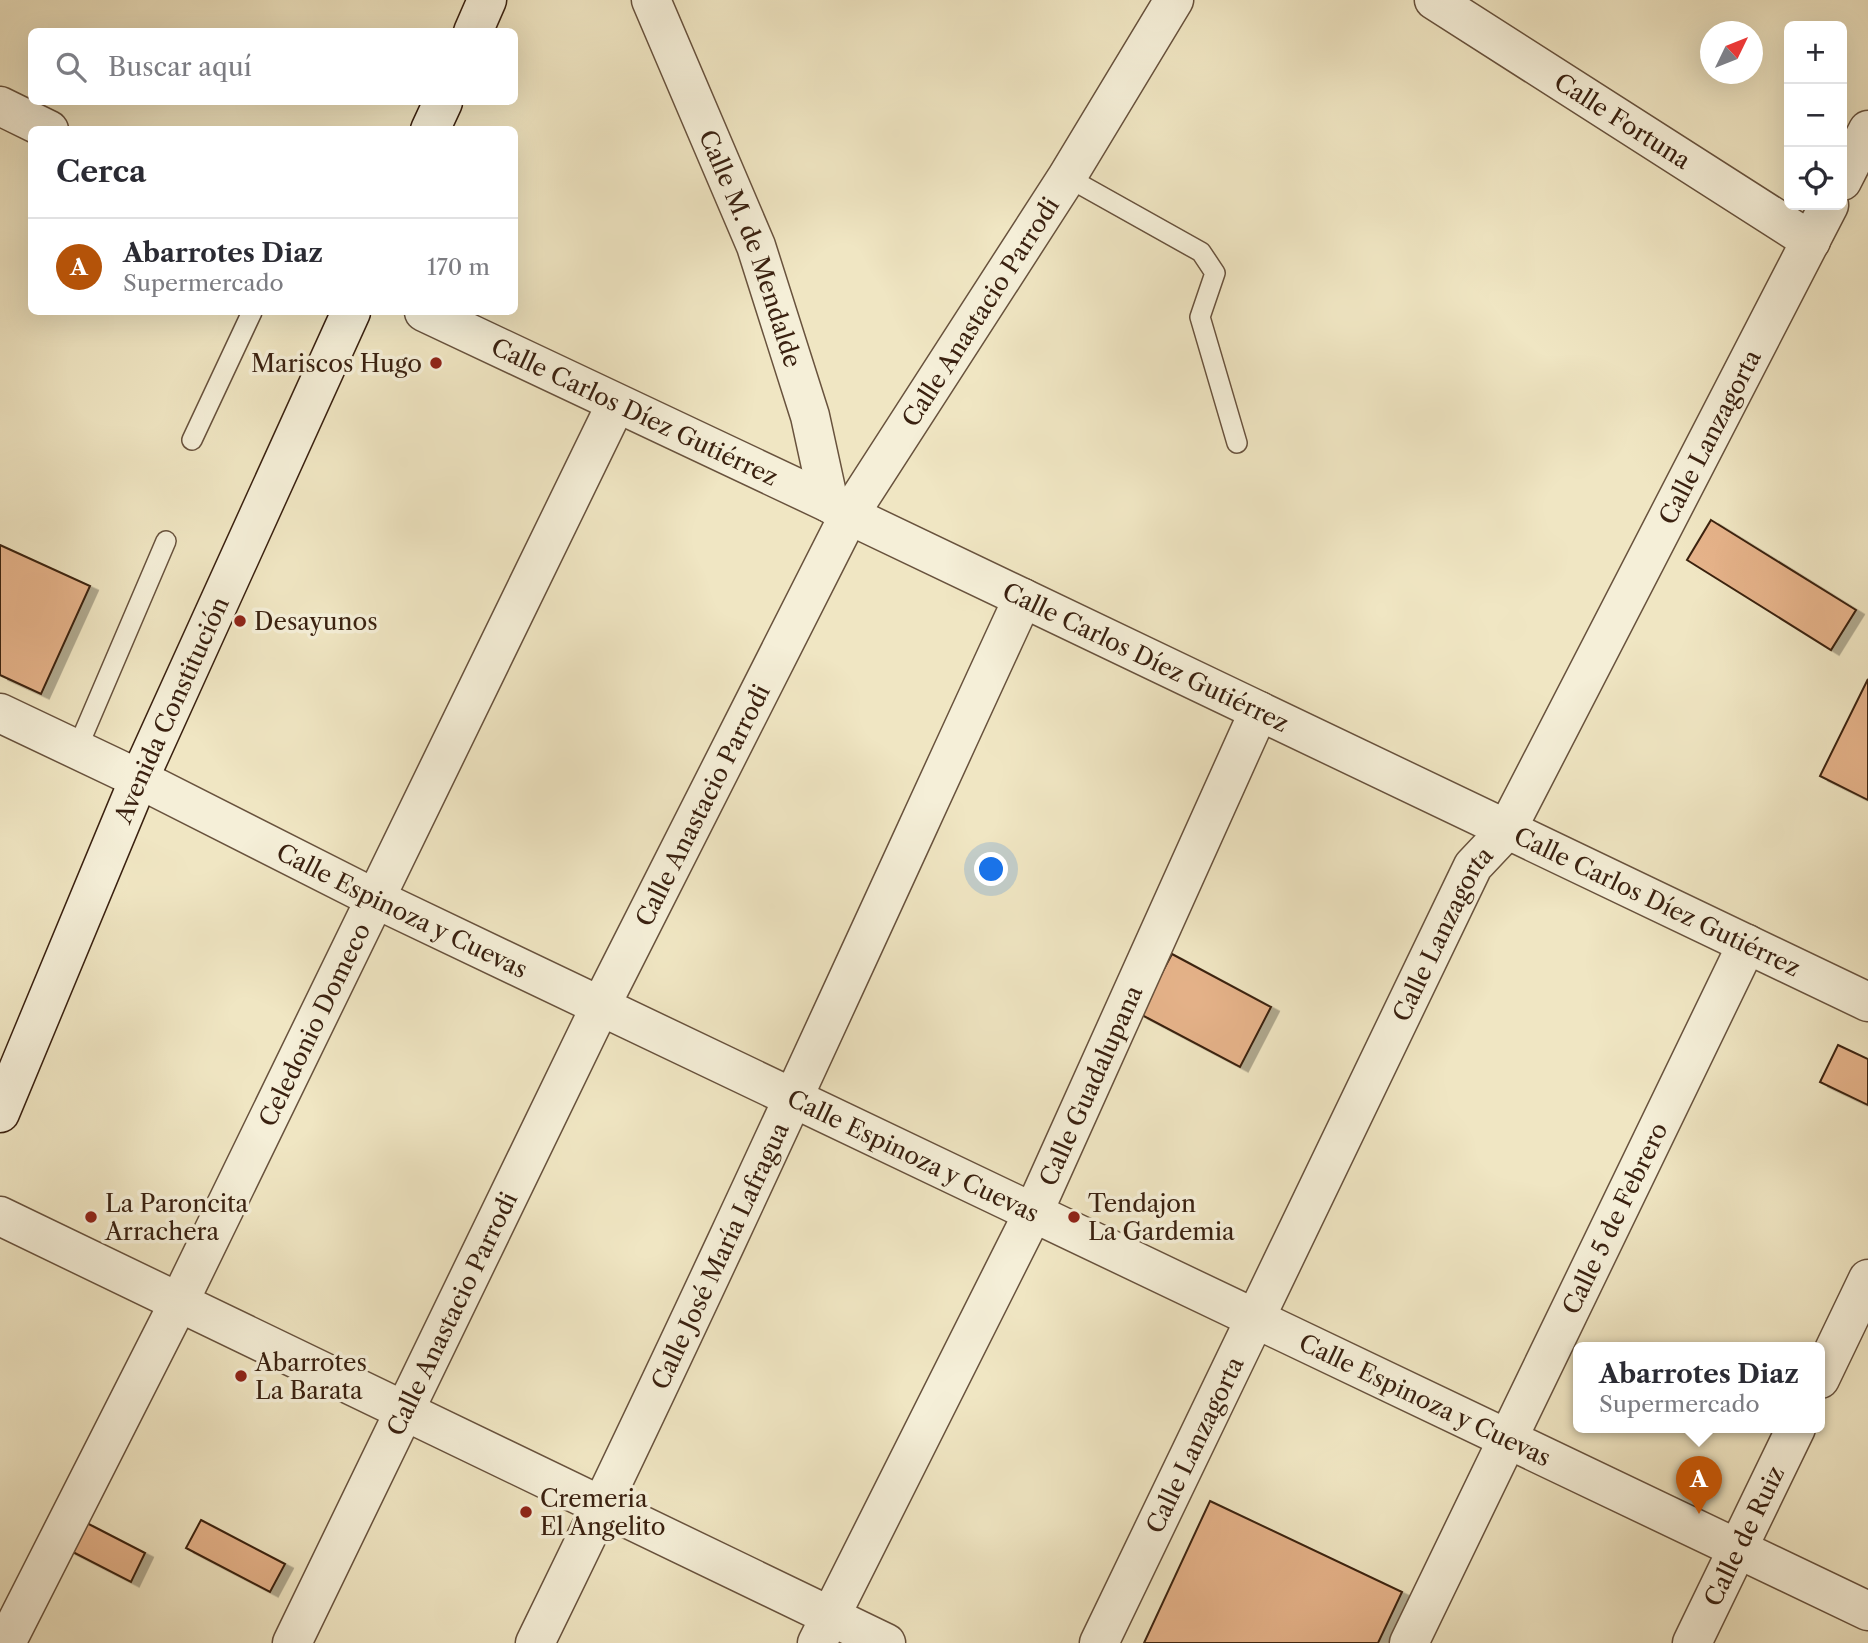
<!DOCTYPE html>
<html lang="es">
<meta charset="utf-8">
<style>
body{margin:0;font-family:"Libre Caslon Text",serif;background:#f2f2f3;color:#2b2b33}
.controls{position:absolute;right:21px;top:21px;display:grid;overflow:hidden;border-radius:10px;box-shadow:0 7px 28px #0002}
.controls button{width:63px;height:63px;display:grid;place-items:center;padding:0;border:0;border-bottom:2px solid #e1e1e2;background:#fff;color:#2b2b33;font:35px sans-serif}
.compass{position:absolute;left:1700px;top:21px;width:63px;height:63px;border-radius:50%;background:#fff;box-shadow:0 7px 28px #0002;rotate:47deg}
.you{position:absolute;left:992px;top:870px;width:24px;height:24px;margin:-18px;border:5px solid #fff;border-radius:50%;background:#1a73e8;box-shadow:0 0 0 10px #1a73e833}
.badge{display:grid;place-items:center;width:46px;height:46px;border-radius:50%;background:#b45309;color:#fff;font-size:23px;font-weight:700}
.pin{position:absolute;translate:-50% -58px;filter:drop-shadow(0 2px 4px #0008)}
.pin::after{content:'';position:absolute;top:37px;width:24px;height:21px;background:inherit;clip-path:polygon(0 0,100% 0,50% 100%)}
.popup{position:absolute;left:1573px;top:1342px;width:252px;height:91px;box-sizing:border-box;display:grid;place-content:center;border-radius:10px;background:#fff;filter:drop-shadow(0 2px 5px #0005);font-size:23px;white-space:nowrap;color:#7c7c81}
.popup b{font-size:26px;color:#2b2b33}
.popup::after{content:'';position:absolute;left:50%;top:100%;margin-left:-14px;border:14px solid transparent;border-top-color:#fff}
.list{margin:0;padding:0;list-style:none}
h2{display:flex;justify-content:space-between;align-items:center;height:91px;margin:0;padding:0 28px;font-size:30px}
h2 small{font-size:23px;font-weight:400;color:#7c7c81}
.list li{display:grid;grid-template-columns:46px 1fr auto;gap:21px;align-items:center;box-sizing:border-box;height:98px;padding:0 28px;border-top:2px solid #e1e1e2}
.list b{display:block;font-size:26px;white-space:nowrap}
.list p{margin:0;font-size:23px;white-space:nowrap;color:#7c7c81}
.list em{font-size:23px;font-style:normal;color:#7c7c81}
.icon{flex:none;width:38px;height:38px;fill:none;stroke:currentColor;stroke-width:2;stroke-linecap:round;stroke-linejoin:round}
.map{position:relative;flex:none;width:1868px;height:1643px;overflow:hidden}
.search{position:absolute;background:#fff;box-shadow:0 7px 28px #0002;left:28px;top:28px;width:490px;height:77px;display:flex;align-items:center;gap:18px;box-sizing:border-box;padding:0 24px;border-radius:10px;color:#7c7c81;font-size:26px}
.panel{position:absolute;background:#fff;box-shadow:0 7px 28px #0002;left:28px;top:126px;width:490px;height:189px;border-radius:10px}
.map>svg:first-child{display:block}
.building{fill:#e6b38a;stroke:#3a2110;stroke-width:2;filter:url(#shadow)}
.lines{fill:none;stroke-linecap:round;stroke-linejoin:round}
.service-casing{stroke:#68523d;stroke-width:22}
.minor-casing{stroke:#68523d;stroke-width:41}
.tertiary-casing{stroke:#68523d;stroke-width:41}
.secondary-casing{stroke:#3a2110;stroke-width:41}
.service{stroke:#f5efd8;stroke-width:19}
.minor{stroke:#f5efd8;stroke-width:38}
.tertiary{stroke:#f5efd8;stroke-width:38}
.secondary{stroke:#f5efd8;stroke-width:38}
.poi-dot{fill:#8f2418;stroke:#f5efd8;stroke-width:2.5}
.labels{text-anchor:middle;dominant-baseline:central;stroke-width:7;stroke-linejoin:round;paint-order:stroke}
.street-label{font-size:24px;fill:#3a2110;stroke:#f5efd8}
.poi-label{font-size:24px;fill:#3a2110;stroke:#f5efd8;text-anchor:start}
</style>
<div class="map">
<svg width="1868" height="1643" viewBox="0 0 1868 1643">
<defs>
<filter id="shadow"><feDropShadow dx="8" dy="4.5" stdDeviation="0" flood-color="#0004"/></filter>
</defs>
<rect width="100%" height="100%" fill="#f0e6c3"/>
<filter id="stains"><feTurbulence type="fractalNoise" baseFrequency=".00286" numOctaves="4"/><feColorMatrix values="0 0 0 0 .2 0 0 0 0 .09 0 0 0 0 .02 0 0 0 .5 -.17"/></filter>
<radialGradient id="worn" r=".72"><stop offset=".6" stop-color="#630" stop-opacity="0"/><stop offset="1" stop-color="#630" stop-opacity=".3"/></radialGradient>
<!-- building -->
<g class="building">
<path d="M1711,520L1856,610L1831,650L1687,560Z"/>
<path d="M0,545L90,586L41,694L0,675Z"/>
<path d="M1868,679V800L1820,776Z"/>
<path d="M1172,954L1271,1007L1240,1067L1140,1014Z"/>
<path d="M1838,1045L1868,1059V1105L1820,1082Z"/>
<path d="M1210,1501L1402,1592L1378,1643H1144Z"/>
<path d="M79,1519L145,1553L131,1582L65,1548Z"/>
<path d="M201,1520L285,1564L270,1592L186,1548Z"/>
</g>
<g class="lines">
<defs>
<g id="service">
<path d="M1067,177L1201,252L1215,273L1200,317L1237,443"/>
<path d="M192,440L252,312"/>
<path d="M77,749L166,541"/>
</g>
<g id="minor">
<path id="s1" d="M651,0L756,246L810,416L829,503"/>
<path id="s2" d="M1434,0L1811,241"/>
<path d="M1842,181L1868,130"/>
<path id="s3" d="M0,713L139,779L376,899L1868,1611"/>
<path d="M0,1216L886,1643"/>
<path d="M1820,1379L1868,1279"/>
<path id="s4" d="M6,1643L179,1302L616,404"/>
<path id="s5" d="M292,1643L600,1007L849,515L1067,177L1174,0"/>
<path id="s6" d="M535,1643C704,1298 862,947 1023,598"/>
<path id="s7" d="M817,1643L1033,1213L1259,711"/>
<path id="s8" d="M1099,1643L1473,866L1506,831L1829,205"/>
<path id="s9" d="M1409,1643L1747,944"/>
<path id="s10" d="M1692,1643L1796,1428"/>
</g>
<g id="tertiary">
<path d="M0,106L49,130"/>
<path id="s11" d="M424,312L829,503L849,515L1868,1002"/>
</g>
<g id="secondary">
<path d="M473,32L487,0"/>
<path d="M430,130L443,102"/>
<path id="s12" d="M0,1113L139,779L351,312"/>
</g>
</defs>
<!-- service casing -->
<use href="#service" class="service-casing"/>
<!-- minor casing -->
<use href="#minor" class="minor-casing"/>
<!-- tertiary casing -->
<use href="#tertiary" class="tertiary-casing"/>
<!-- secondary casing -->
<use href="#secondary" class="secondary-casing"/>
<!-- service -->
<use href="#service" class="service"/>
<!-- minor -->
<use href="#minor" class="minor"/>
<!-- tertiary -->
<use href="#tertiary" class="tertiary"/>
<!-- secondary -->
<use href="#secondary" class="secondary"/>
</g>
<!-- markers -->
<g class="poi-dot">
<circle cx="436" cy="363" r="7"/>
<circle cx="240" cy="621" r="7"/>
<circle cx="91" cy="1217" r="7"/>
<circle cx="1074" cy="1217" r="7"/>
<circle cx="241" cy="1376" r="7"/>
<circle cx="526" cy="1512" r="7"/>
</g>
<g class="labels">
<!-- street labels -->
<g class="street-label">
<text stroke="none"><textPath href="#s2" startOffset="224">Calle Fortuna</textPath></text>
<text stroke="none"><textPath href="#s1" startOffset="268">Calle M. de Mendalde</textPath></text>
<text stroke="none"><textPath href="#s5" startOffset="1500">Calle Anastacio Parrodi</textPath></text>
<text stroke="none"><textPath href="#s11" startOffset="233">Calle Carlos Díez Gutiérrez</textPath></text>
<text stroke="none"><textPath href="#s8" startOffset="1354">Calle Lanzagorta</textPath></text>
<text stroke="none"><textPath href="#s11" startOffset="800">Calle Carlos Díez Gutiérrez</textPath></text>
<text stroke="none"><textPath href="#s12" startOffset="438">Avenida Constitución</textPath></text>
<text stroke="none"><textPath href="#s5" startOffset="933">Calle Anastacio Parrodi</textPath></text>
<text stroke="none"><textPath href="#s11" startOffset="1367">Calle Carlos Díez Gutiérrez</textPath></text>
<text stroke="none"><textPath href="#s3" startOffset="448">Calle Espinoza y Cuevas</textPath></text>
<text stroke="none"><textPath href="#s8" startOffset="788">Calle Lanzagorta</textPath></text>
<text stroke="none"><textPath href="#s4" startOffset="691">Celedonio Domeco</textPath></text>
<text stroke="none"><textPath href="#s7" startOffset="621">Calle Guadalupana</textPath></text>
<text stroke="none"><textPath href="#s3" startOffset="1015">Calle Espinoza y Cuevas</textPath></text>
<text stroke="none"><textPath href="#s9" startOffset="472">Calle 5 de Febrero</textPath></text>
<text stroke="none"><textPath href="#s6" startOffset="429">Calle José María Lafragua</textPath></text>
<text stroke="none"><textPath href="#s5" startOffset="366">Calle Anastacio Parrodi</textPath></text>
<text stroke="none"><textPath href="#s3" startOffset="1582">Calle Espinoza y Cuevas</textPath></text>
<text stroke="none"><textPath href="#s8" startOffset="220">Calle Lanzagorta</textPath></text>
<text stroke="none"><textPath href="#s10" startOffset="119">Calle de Ruiz</textPath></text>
</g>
<!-- poi labels -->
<g class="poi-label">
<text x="422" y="363" text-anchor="end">Mariscos Hugo</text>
<text x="254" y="621">Desayunos</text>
<text x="105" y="1203">La Paroncita<tspan x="105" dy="28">Arrachera</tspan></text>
<text x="1088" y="1203">Tendajon<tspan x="1088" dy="28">La Gardemia</tspan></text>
<text x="255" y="1362">Abarrotes<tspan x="255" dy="28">La Barata</tspan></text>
<text x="540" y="1498">Cremeria<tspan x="540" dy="28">El Angelito</tspan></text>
</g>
</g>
<rect width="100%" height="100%" filter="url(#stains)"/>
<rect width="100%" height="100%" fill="url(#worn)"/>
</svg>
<div class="controls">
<button>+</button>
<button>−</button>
<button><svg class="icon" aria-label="locate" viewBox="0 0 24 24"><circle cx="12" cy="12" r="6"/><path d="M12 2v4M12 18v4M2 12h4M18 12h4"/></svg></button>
</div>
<svg class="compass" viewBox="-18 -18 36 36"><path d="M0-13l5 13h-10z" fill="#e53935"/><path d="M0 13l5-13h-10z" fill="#7c7c81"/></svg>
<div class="you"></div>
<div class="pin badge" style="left:1699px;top:1514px">A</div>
<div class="popup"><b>Abarrotes Diaz</b>Supermercado</div>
<div class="search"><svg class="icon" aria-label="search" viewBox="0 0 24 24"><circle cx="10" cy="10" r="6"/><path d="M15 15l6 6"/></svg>Buscar aquí</div>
<section class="panel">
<h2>Cerca<small></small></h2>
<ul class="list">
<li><span class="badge">A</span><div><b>Abarrotes Diaz</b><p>Supermercado</p></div><em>170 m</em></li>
</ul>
</section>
</div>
